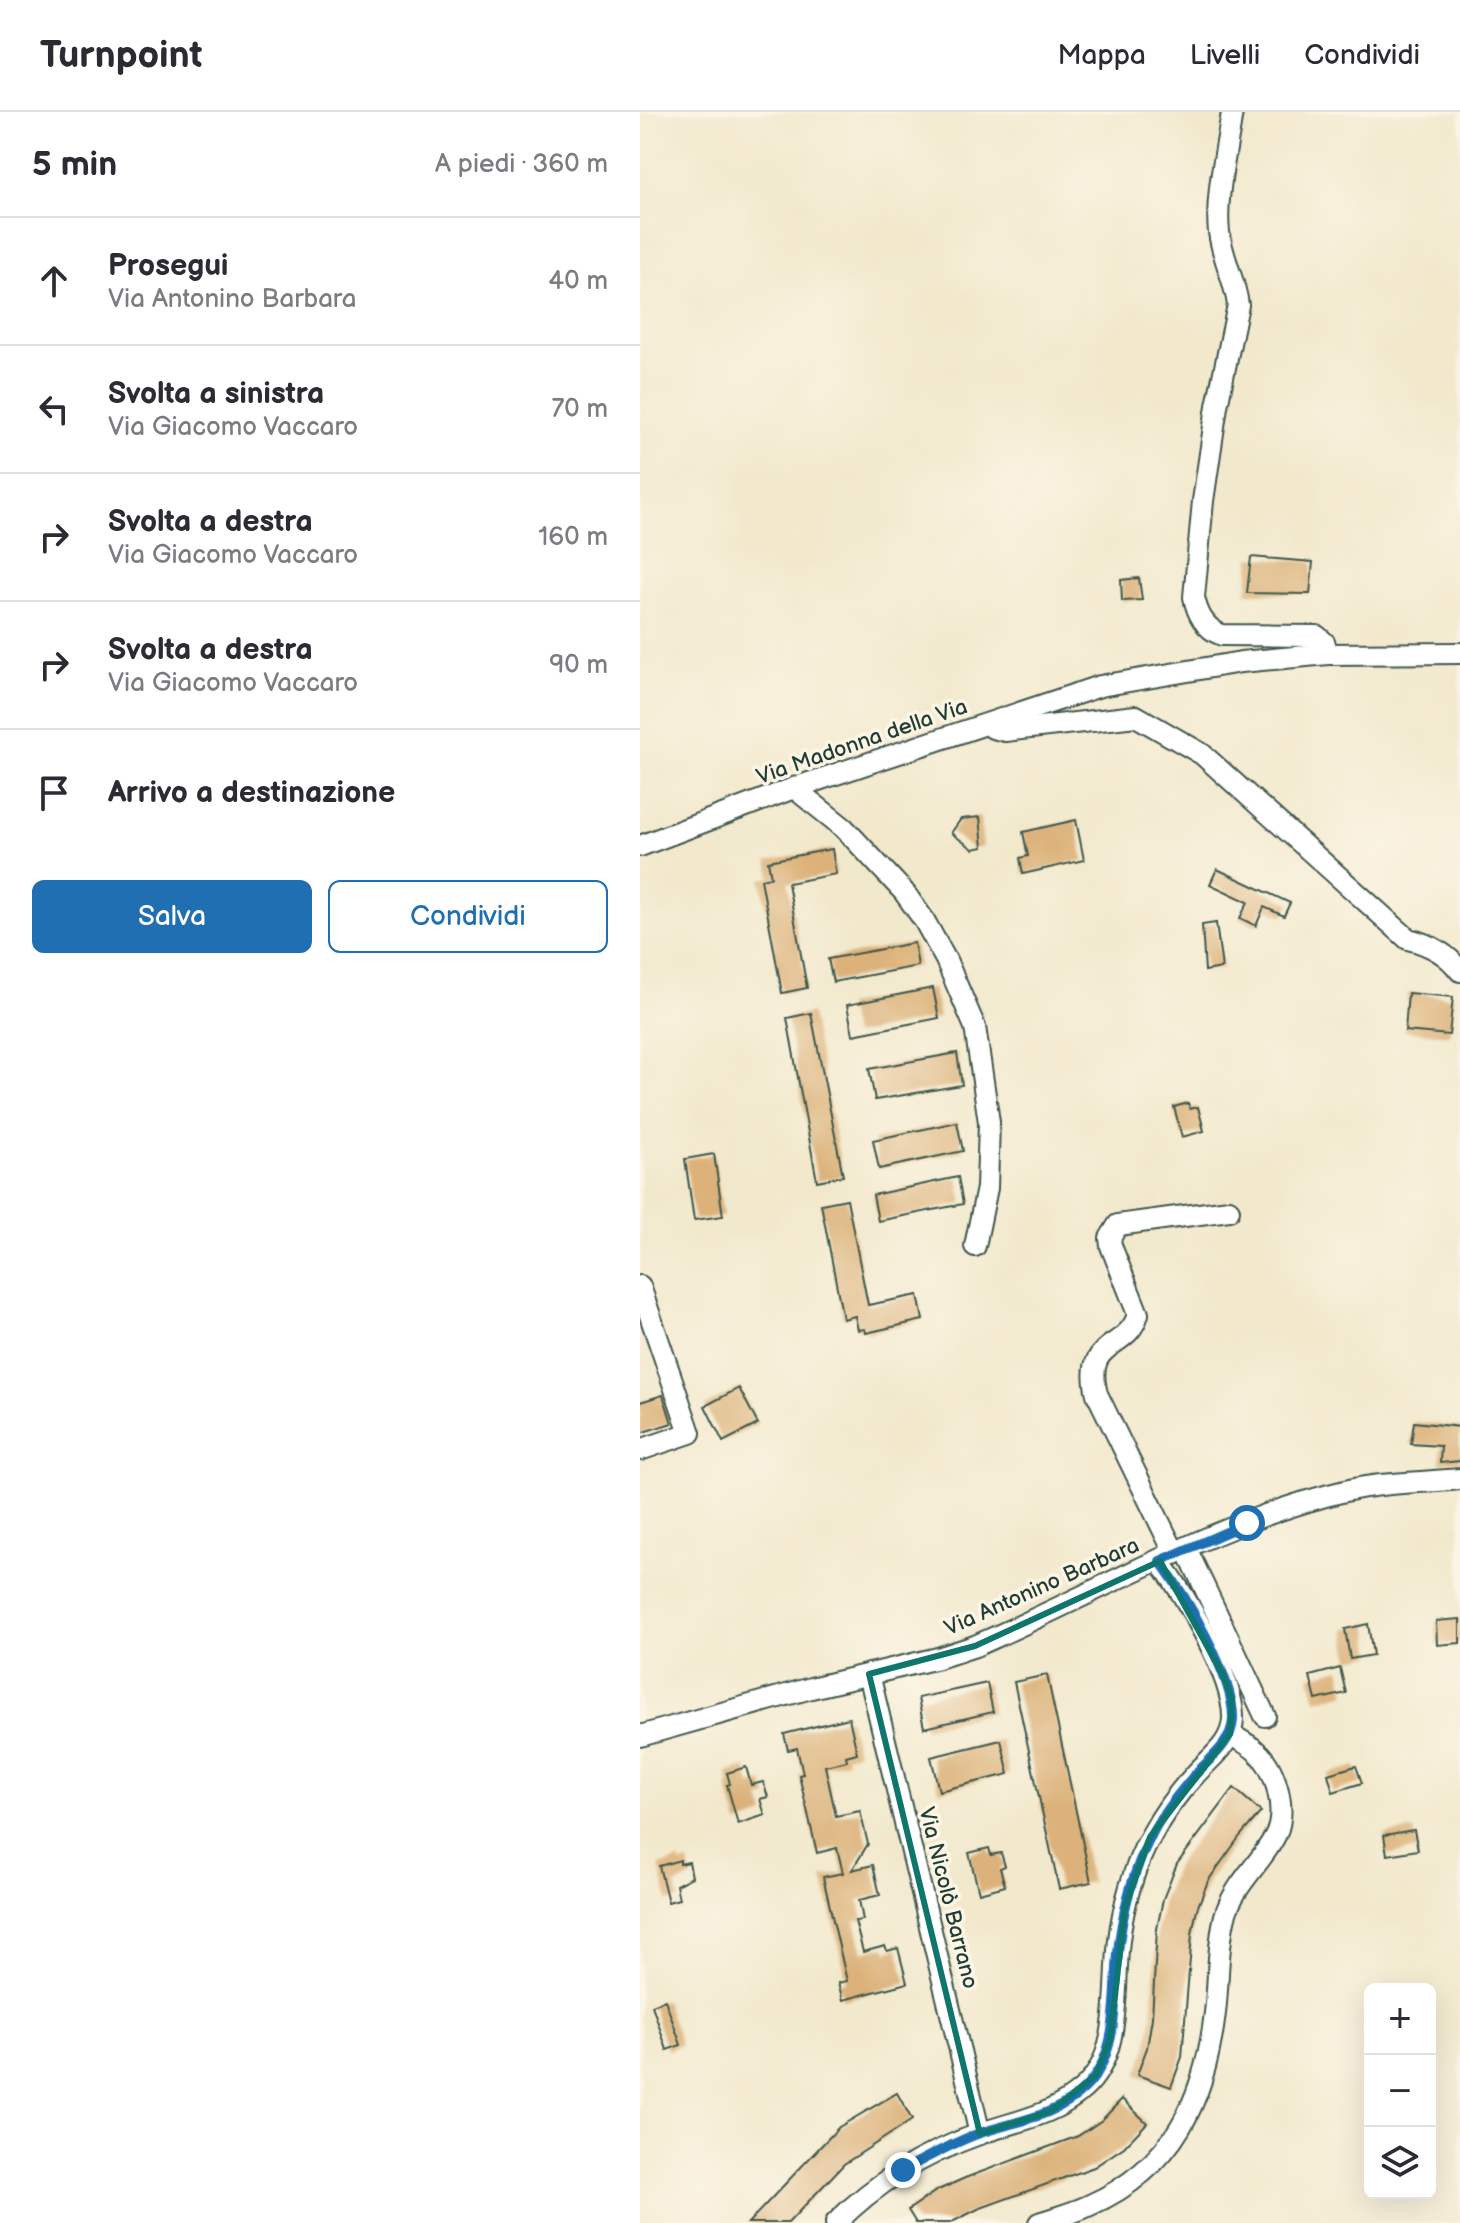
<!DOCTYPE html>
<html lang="it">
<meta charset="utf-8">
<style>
body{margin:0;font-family:"Balsamiq Sans",sans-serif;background:#f7f7f7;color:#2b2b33}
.controls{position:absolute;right:24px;bottom:24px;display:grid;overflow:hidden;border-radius:12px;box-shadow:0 8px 32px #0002}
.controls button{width:72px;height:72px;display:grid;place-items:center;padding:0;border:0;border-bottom:2px solid #e1e1e2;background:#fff;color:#2b2b33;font:40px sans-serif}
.stop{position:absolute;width:24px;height:24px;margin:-18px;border:6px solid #1f6fb2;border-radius:50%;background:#fff}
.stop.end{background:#1f6fb2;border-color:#fff;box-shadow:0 2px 8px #0008}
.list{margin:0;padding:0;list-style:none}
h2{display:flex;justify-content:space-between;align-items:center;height:104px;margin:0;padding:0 32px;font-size:34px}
h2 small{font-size:26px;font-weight:400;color:#7c7c81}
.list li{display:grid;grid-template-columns:52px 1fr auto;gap:24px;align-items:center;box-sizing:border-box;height:128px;padding:0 32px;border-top:2px solid #e1e1e2}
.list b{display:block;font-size:30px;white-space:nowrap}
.list p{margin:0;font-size:26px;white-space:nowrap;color:#7c7c81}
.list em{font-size:26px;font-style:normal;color:#7c7c81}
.actions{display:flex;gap:16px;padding:24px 32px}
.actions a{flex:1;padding:18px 0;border:2px solid #1f6fb2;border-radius:12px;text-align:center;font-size:28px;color:#1f6fb2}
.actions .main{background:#1f6fb2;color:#fff}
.icon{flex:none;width:44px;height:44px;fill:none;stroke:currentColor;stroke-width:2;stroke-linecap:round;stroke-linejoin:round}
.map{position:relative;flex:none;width:820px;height:2111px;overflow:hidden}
header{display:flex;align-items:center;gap:48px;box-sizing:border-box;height:112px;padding:0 40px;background:#fff;border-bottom:2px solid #e1e1e2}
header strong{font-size:38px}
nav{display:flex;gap:44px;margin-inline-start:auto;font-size:28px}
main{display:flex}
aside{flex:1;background:#fff}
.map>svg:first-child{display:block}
.building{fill:#dcb27a}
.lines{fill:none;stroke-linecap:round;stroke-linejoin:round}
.minor-casing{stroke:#3f574b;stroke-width:24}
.minor{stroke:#fff;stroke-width:20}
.route{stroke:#1f6fb2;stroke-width:10}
.marked{fill:none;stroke:#0f766e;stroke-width:6;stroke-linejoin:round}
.labels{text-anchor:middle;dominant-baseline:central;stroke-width:7;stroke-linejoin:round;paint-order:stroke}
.street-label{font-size:22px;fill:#1f3d34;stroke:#fcf5e5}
</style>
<header>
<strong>Turnpoint</strong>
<nav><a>Mappa</a><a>Livelli</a><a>Condividi</a></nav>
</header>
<main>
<aside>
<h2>5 min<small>A piedi · 360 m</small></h2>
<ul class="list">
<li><svg class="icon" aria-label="ahead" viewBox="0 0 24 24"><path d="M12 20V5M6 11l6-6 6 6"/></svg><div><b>Prosegui</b><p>Via Antonino Barbara</p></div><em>40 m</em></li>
<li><svg class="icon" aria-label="left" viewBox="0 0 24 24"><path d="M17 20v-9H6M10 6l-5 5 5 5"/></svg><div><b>Svolta a sinistra</b><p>Via Giacomo Vaccaro</p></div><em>70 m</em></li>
<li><svg class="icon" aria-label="right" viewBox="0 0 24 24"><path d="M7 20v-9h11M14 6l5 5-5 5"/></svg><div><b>Svolta a destra</b><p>Via Giacomo Vaccaro</p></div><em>160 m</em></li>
<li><svg class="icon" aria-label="right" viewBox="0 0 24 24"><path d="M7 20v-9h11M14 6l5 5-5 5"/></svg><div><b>Svolta a destra</b><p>Via Giacomo Vaccaro</p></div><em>90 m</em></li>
<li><svg class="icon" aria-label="arrive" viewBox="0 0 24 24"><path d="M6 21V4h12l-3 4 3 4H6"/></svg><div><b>Arrivo a destinazione</b></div></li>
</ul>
<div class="actions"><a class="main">Salva</a><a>Condividi</a></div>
</aside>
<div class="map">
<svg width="820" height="2111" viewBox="0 0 820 2111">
<rect width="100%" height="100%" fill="#fcf5e5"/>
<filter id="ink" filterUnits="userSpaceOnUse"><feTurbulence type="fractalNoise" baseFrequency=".0125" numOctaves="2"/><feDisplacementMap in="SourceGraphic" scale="16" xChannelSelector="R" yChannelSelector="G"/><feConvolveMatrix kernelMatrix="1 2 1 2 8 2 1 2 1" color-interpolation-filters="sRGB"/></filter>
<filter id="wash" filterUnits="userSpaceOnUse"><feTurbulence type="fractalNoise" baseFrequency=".006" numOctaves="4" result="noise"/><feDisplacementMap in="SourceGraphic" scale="32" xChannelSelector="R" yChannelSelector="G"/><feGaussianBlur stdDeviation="1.8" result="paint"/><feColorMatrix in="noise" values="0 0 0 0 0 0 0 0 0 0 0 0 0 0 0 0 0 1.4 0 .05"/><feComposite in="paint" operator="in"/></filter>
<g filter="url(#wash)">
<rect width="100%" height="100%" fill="#f2e9cd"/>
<g id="blocks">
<!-- building -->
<g class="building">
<path d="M611,445L673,450L670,482L607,481Z"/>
<path d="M499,466L502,488L482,489L481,468Z"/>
<path d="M340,705L343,735L333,737L311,721L321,707Z"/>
<path d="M436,708L444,748L383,762L380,746L388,744L383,720Z"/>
<path d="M192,737L196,762L148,771L167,876L142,881L121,767L131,765L128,749Z"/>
<path d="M577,757L650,791L644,804L624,795L616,814L600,806L608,790L570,772Z"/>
<path d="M576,811L582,856L565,859L562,813Z"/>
<path d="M274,831L278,854L193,870L188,847Z"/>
<path d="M293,876L299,906L213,923L207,893Z"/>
<path d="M768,881L813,885L809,923L765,919Z"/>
<path d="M171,901L203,1064L177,1069L147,906Z"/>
<path d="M317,941L322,973L235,988L229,957Z"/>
<path d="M548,991L550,997L558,995L564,1019L542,1025L534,995Z"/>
<path d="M317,1010L323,1039L239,1057L233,1028Z"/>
<path d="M74,1042L83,1104L54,1108L45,1047Z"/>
<path d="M318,1065L323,1092L238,1109L233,1083Z"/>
<path d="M207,1087L228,1193L278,1183L283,1208L226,1221L225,1217L218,1218L215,1204L203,1207L181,1092Z"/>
<path d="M99,1276L118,1312L83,1330L65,1294Z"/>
<path d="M23,1283L32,1311L0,1321V1290Z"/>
<path d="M774,1310L820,1315V1349L800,1351L801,1334L771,1332Z"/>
<path d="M820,1507V1531L797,1533L796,1509Z"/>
<path d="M728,1512L733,1543L710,1547L705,1517Z"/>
<path d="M700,1556L706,1581L676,1588L670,1564Z"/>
<path d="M407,1563L451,1770L419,1777L374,1570Z"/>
<path d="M347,1571L353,1600L284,1616L278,1586Z"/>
<path d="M209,1606L217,1641L206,1644L207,1649L185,1654L196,1704L220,1699L228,1732L212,1758L233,1753L240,1783L219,1788L223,1808L215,1809L223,1840L245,1834L247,1839L258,1836L267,1871L203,1888L198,1871L207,1869L183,1765L203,1761L197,1736L177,1741L159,1663L163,1662L157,1636L148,1638L144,1622Z"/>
<path d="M361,1628L369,1662L299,1679L291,1645Z"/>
<path d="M716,1654L722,1671L693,1680L688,1662Z"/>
<path d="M106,1655L111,1673L123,1670L128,1685L120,1687L125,1703L98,1712L87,1673L90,1672L87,1661Z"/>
<path d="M594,1676L621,1700L600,1724L568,1769L557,1797L552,1822L542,1945L531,1975L497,1963L507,1936L512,1906L517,1817L523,1787L537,1752Z"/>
<path d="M774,1718L778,1738L747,1743L744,1723Z"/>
<path d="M349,1736L351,1743L361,1741L365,1754L360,1756L365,1774L339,1781L329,1741Z"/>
<path d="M40,1748V1752L49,1750L52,1765L36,1773L39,1787L28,1790L19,1754Z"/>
<path d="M25,1888L41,1933L27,1938L12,1893Z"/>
<path d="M257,1981L272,2008L204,2052L148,2111H108L199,2015Z"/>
<path d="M482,1987L507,2011L484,2035L454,2055L338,2097L310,2111H276L268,2098L296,2079L325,2066L438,2024L462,2008Z"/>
</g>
</g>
</g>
<g filter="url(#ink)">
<use href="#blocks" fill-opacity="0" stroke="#3f574b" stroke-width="2"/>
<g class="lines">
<defs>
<g id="minor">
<path d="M592,0C587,37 575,83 579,120C582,145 595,168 598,193L577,294L563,389L554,485C557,501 565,517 582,523L677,524L684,530L688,542"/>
<path d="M353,616L365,619L496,604L562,642L768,827C789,832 807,841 820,859"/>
<path d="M154,676L204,716L264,780L284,808L306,848L335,915L349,1010L347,1076L335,1134"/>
<path d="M0,734L154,676L460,574L601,550L688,542L820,541"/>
<path d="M0,1174L50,1321L0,1338"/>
<path d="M546,1436L625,1604"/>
<path d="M535,1442L457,1282C443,1225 488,1240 498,1202L471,1134L470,1126L478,1113L589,1098"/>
<path d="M229,1562L340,2022"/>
<path d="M0,1624L171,1576L298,1546L335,1534C455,1482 578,1409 705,1379C743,1370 781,1371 820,1367"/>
<path d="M196,2111C235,2071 286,2041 339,2022C375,2009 413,2004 443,1977C483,1942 473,1876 479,1828C483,1794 494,1754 511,1724C522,1703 537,1682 553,1665C568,1647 592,1633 593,1607C594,1564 545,1484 520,1449"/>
<path d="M399,2111C416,2105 434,2101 450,2093C534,2056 565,1987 575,1901C579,1868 577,1836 585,1804C594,1772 622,1751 636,1722C647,1697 636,1655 615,1638C608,1632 598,1627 590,1622"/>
</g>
</defs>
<!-- minor casing -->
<use href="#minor" class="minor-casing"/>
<!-- minor -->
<use href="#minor" class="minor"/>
</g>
</g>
<g class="lines" filter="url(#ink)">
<!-- route -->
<path class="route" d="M263,2058C288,2045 314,2030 340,2021C377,2009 417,2004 445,1976C484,1937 472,1873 480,1824C485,1791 495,1756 510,1726C520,1704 537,1684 552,1666C567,1648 591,1634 593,1608C595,1566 545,1483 520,1449L607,1411"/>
</g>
<!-- marked area -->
<path class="marked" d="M520,1449L582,1561L592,1587L590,1622L510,1725L485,1795L470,1928L456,1963L411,1999L340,2022L229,1562L335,1534Z"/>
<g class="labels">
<!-- street labels -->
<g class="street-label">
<text transform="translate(222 630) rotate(-19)">Via Madonna della Via</text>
<text transform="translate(402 1475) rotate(-24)">Via Antonino Barbara</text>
<text transform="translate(308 1786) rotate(76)">Via Nicolò Barrano</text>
</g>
</g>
</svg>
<div class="controls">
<button>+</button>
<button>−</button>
<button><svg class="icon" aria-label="layers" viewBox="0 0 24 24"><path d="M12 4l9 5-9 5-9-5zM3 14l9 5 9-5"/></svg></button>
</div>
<div class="stop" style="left:607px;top:1411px"></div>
<div class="stop end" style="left:263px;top:2058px"></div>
</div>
</main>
